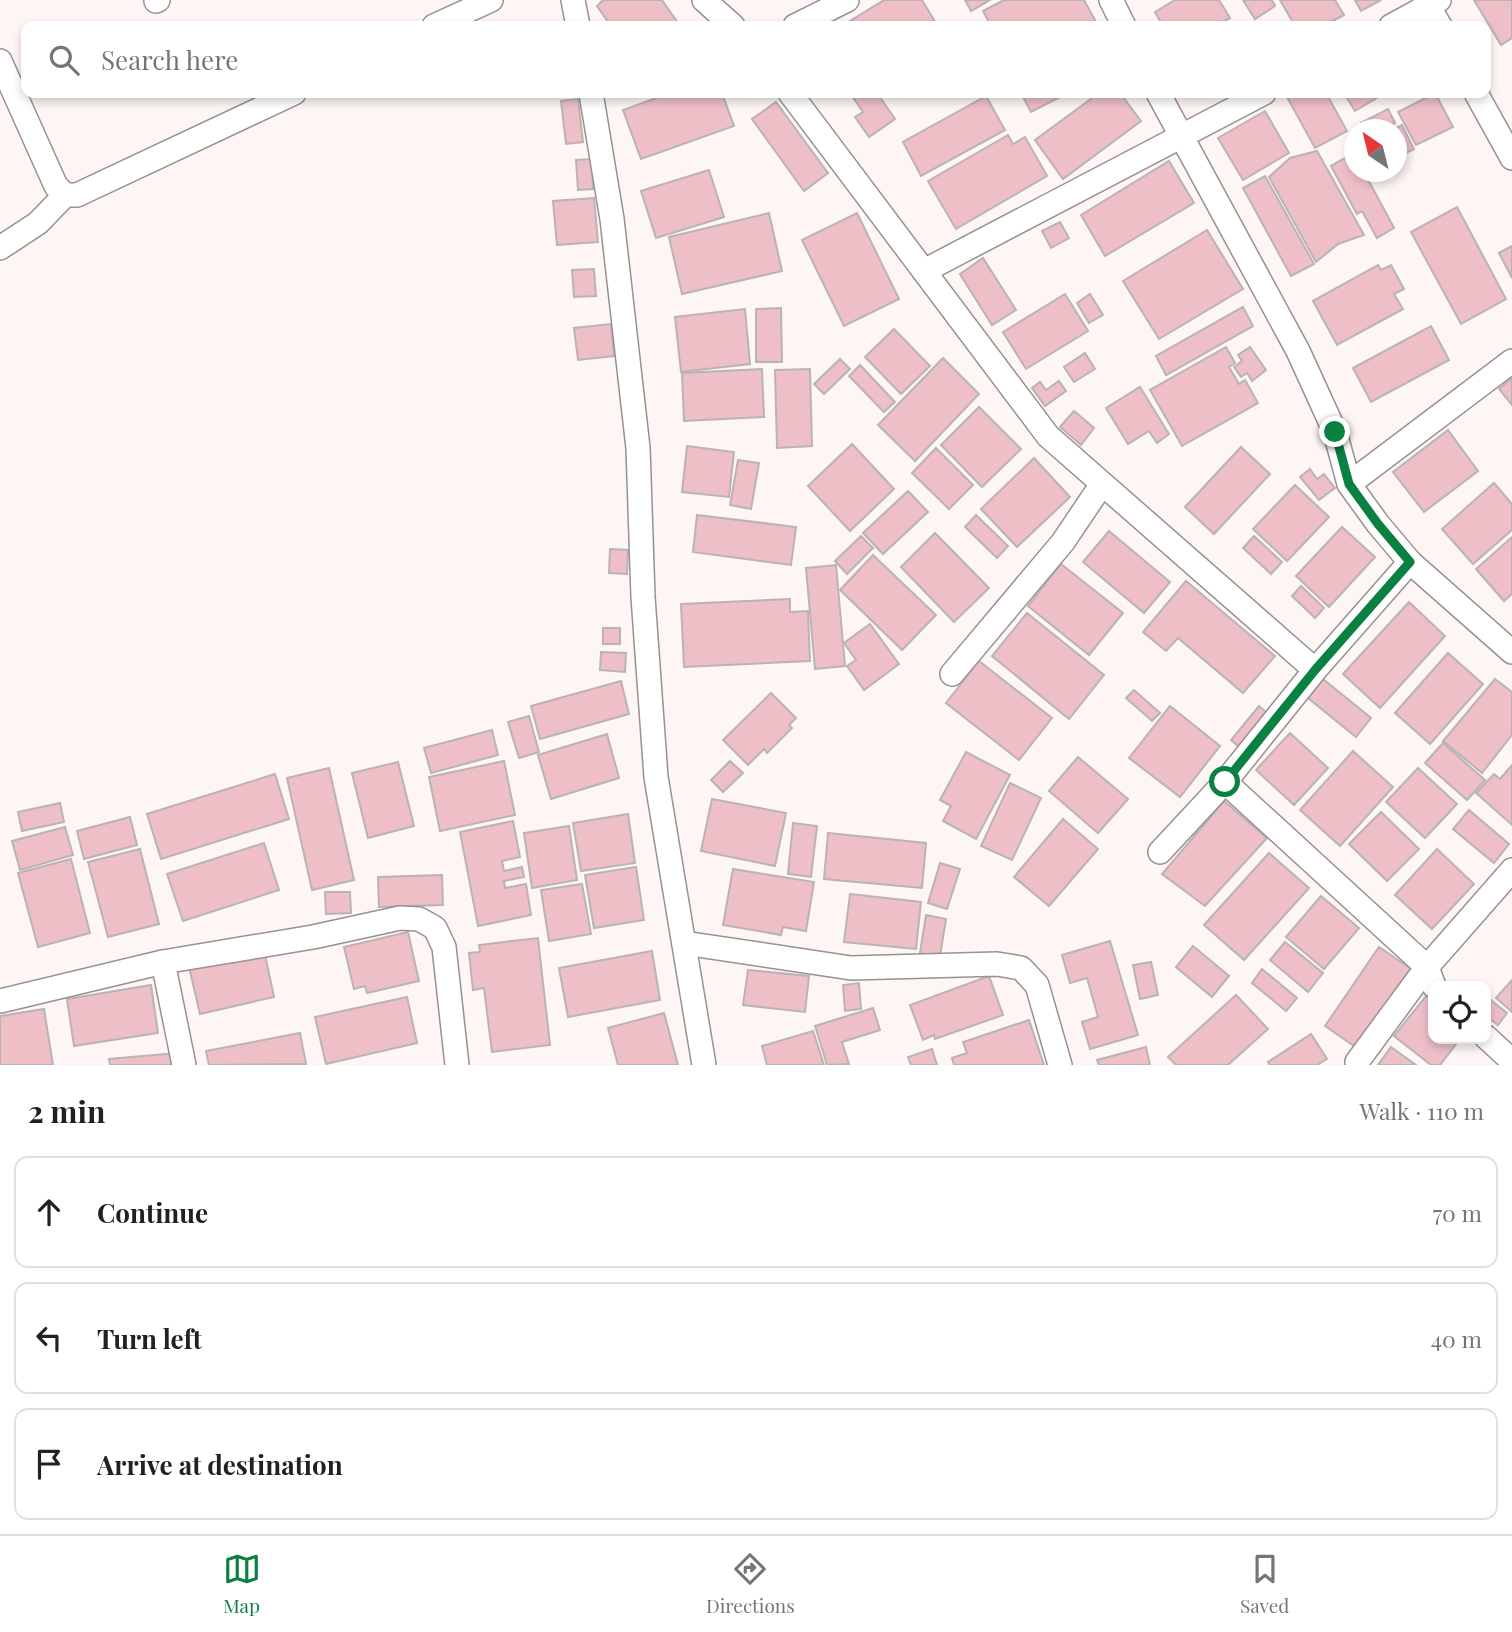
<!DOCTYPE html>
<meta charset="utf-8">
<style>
body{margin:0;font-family:"Playfair Display",serif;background:#f2f2f2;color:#202124}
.controls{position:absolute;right:21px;bottom:21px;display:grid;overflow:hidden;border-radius:14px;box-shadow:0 4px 10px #0003}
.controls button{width:63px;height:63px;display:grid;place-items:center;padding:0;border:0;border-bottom:2px solid #e0e0e0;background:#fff;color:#202124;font:35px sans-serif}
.compass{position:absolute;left:1344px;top:119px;width:63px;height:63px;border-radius:50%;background:#fff;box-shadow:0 4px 10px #0003;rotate:325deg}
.stop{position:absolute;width:21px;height:21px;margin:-16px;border:5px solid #0b8043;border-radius:50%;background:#fff}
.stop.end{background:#0b8043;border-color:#fff;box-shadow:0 2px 7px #0008}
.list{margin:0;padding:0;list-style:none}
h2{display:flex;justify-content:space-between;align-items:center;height:91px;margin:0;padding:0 28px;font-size:30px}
h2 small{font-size:23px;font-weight:400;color:#757577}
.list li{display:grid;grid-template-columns:46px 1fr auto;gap:21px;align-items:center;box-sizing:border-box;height:112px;margin:0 14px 14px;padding:0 14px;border:2px solid #e0e0e0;border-radius:14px}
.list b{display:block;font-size:26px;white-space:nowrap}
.list em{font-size:23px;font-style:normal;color:#757577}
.icon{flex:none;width:38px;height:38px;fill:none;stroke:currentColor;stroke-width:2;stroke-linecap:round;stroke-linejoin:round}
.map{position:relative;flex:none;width:1512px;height:1065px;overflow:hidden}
.search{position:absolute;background:#fff;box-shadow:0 4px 10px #0003;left:21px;right:21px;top:21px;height:77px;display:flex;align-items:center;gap:18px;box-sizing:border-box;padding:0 24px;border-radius:14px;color:#757577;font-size:26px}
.sheet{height:469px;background:#fff}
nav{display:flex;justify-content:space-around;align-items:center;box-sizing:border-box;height:98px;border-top:2px solid #e0e0e0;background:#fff;font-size:19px;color:#757577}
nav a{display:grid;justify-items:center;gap:4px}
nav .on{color:#0b8043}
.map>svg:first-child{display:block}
.building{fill:#eebfc7;stroke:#bab3b4;stroke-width:2}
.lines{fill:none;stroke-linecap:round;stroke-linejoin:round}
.minor-casing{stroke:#97918f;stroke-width:26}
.minor{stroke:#fff;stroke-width:23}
.route{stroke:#0b8043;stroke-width:9}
</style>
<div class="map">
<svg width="1512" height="1065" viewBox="0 0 1512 1065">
<rect width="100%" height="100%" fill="#fef6f4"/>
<!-- building -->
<g class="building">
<path d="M603,0H662L680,26H611L597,6Z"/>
<path d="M884,0H922L937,25L842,26Z"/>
<path d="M965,0H990L971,11Z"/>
<path d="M1004,0H1084L1096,22L1088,26H991L983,11Z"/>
<path d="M1175,0H1219L1230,18L1215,26H1163L1155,12Z"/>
<path d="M1243,0H1272L1275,6L1255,19Z"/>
<path d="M1280,0H1335L1344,15L1323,26H1295Z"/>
<path d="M1355,0H1381L1361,11Z"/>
<path d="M1474,0H1512V38L1501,45Z"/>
<path d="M670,93H722L734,126L641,159L623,110Z"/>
<path d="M857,93H877L895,119L869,137L855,117L863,112L852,96Z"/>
<path d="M1021,93H1068L1031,112Z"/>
<path d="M1099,93H1120L1141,121L1063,179L1035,140Z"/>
<path d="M1295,93H1326L1347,131L1315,148L1287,97Z"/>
<path d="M1344,93H1385L1355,111Z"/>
<path d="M1435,93L1453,127L1416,145L1398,112Z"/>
<path d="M986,96L1005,130L921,176L903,142Z"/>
<path d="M578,99L583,142L566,144L561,101Z"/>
<path d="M776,102L828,173L804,191L752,119Z"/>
<path d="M1388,109L1395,123L1384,130H1365L1361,123Z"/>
<path d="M1265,111L1289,153L1243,180L1218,138Z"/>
<path d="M1402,125L1414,149L1398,157L1396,130H1393Z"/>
<path d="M1008,135L1013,144L1025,137L1047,176L956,229L928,181Z"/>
<path d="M1317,151L1364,235L1338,244L1316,262L1269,177L1290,158Z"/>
<path d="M1354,153V172H1364L1394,228L1377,238L1362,211L1357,214L1331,166Z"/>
<path d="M592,159L593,189L578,190L576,160Z"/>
<path d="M1169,161L1194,203L1105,256L1081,215Z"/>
<path d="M709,170L724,217L656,238L641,191Z"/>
<path d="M1265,176L1314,264L1291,276L1243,188Z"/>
<path d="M594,198L598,242L557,245L553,201Z"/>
<path d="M1457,207L1506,299L1461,324L1411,232Z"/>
<path d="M769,213L782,271L682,294L669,237Z"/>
<path d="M857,213L899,299L844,326L802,240Z"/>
<path d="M1060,222L1069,238L1051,248L1042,231Z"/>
<path d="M1207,230L1243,289L1159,339L1123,281Z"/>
<path d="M1512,246V278L1499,253Z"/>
<path d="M983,258L1016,310L992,325L960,274Z"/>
<path d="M1378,265L1381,270L1391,265L1404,289L1394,294L1403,309L1337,345L1313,301Z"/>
<path d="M594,269L596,296L574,297L572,270Z"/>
<path d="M1065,294L1088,331L1026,369L1003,332Z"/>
<path d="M1090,294L1103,315L1089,323L1077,303Z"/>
<path d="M1243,307L1253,326L1166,375L1156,356Z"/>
<path d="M781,308L782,362H756V309Z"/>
<path d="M745,309L750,364L681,372L675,317Z"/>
<path d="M611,324L614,356L578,360L574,328Z"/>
<path d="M1431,326L1449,360L1371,402L1353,368Z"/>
<path d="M894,329L930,366L901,394L865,357Z"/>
<path d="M1226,347L1235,363L1229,367L1239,384L1245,380L1258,403L1182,446L1150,390Z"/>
<path d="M1250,347L1266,370L1252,381L1247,373L1241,377L1234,367L1242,361L1238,355Z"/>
<path d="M1085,353L1095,369L1074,382L1064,367Z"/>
<path d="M943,358L979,394L915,461L878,425Z"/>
<path d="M840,359L850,369L824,394L814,384Z"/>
<path d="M860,365L895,402L884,412L849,376Z"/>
<path d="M762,369L764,417L684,421L682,373Z"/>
<path d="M810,369L812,446L777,448L775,370Z"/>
<path d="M1512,378V405L1499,389Z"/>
<path d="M1059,381L1066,391L1045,406L1032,388L1040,382L1046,390Z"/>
<path d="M1140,387L1169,434L1157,443L1149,431L1128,444L1106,408Z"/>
<path d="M979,407L1021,449L982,487L941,445Z"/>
<path d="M1074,411L1094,428L1081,445L1060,427Z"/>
<path d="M1448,430L1478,471L1424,512L1393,472Z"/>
<path d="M852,444L894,489L850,531L808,486Z"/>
<path d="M687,446L734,452L729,497L682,492Z"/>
<path d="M1241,447L1270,474L1214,534L1185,507Z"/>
<path d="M936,448L973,485L949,509L912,473Z"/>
<path d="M1034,458L1070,497L1017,547L981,509Z"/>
<path d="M738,460L759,463L751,509L730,505Z"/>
<path d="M1310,469L1317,479L1324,474L1335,488L1319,500L1300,477Z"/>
<path d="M1494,483L1512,504V530L1473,564L1442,529Z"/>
<path d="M1295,485L1329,517L1287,561L1253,529Z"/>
<path d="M908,491L928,512L883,554L863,533Z"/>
<path d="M697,515L796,527L791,565L693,552Z"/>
<path d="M976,515L1008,546L997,558L965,527Z"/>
<path d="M1342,527L1375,557L1329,607L1296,576Z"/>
<path d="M1109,531L1170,582L1144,613L1083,562Z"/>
<path d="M935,533L989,588L954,622L901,567Z"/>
<path d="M861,536L873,548L847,574L835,561Z"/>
<path d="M1254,536L1282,562L1271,574L1243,548Z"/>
<path d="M1512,537V594L1504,601L1476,569Z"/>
<path d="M610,549L628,550L627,574L609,573Z"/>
<path d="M873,555L936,615L902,650L840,590Z"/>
<path d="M1061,564L1123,613L1089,655L1028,606Z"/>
<path d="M836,565L845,666L815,669L806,568Z"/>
<path d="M1186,581L1275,656L1243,693L1178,638L1166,651L1143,632Z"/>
<path d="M1301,586L1324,608L1315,618L1292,596Z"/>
<path d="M790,599V612L808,611L810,661L684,667L681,604Z"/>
<path d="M1409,602L1445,636L1380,708L1343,674Z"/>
<path d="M1027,613L1104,675L1069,719L992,656Z"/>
<path d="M870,624L899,664L864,690L847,666L856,660L844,643Z"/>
<rect x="603" y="628" width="17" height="16"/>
<path d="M601,652L626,653L625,672L600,670Z"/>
<path d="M1448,653L1483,684L1430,744L1395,713Z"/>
<path d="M979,661L1052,718L1019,760L946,703Z"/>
<path d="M1323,679L1371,718L1356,737L1308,698Z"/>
<path d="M1495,679L1512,692V735L1482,773L1443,741Z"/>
<path d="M621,681L629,714L540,739L531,706Z"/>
<path d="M1134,690L1160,713L1152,721L1126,698Z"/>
<path d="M771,693L796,718L789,725L792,728L767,753L764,749L748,765L723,740Z"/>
<path d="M1170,706L1220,746L1180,797L1129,758Z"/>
<path d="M1259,706L1272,717L1244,751L1231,740Z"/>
<path d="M529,716L539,752L519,758L508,722Z"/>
<path d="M492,730L498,755L431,773L424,748Z"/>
<path d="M1290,733L1328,768L1294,805L1256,770Z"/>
<path d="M607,734L619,778L551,799L538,755Z"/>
<path d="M1443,743L1485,780L1467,800L1425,763Z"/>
<path d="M1353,751L1393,787L1340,846L1300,810Z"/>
<path d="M966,752L1010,775L976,839L943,821L951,806L940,800Z"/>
<path d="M1078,757L1128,799L1098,833L1049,791Z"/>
<path d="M504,761L515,815L440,831L429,777Z"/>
<path d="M730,761L743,773L723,792L711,780Z"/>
<path d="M398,762L414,826L368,838L352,773Z"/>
<path d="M1512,765V825L1476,793L1494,774L1500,779Z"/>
<path d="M329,768L354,880L312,890L287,778Z"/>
<path d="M1418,768L1457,804L1425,838L1386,802Z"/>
<path d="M275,774L289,819L161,859L147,814Z"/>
<path d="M1010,783L1041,798L1012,860L981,846Z"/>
<path d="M712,799L786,813L775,866L701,851Z"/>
<path d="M1224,801L1267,838L1205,906L1162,874Z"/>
<path d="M60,803L64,822L22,831L18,812Z"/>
<path d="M1469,810L1509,844L1494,863L1453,829Z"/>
<path d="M1381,812L1419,849L1387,881L1349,844Z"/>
<path d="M628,814L635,863L581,871L573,823Z"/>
<path d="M130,817L137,845L84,859L77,831Z"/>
<path d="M1063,819L1098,849L1049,906L1014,877Z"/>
<path d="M513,821L520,857L502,861L504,871L522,867L524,877L504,881L505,888L526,884L531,915L478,926L460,832Z"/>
<path d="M793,823L817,826L811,877L788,874Z"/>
<path d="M569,826L577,880L532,888L524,833Z"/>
<path d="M65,827L73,855L20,870L12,841Z"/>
<path d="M828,833L926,843L922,888L824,879Z"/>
<path d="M264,843L279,890L183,921L167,874Z"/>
<path d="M140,849L159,924L108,937L88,862Z"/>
<path d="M1437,849L1474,884L1432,929L1395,895Z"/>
<path d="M1269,853L1309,888L1244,960L1204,925Z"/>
<path d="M71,859L90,933L38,947L18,873Z"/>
<path d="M940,863L960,869L947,909L928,903Z"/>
<path d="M636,867L644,920L594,928L585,875Z"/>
<path d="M733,869L814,882L806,931L783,927L781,935L723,925Z"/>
<path d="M442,875L443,905L379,907L378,877Z"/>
<path d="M582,884L591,934L549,941L541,890Z"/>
<path d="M325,892H350L351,913L326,914Z"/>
<path d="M850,894L921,902L916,949L844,942Z"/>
<path d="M1321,896L1359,928L1324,969L1286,937Z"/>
<path d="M926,915L946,919L939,962L919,959Z"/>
<path d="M408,932L419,981L367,993L365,986L354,989L344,947Z"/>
<path d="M538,938L550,1045L492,1052L484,988L473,990L469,953L480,952L479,945Z"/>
<path d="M1110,941L1138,1035L1090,1049L1082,1022L1098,1017L1087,978L1070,983L1062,955Z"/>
<path d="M1285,942L1323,973L1308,992L1270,960Z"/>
<path d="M1193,946L1229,976L1212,997L1176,967Z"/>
<path d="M1379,947L1414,971L1360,1050L1325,1026Z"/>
<path d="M264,950L274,997L200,1014L189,967Z"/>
<path d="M652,951L660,1000L568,1017L559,968Z"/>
<path d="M1151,962L1158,995L1140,999L1133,965Z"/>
<path d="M1262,969L1297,998L1286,1011L1252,983Z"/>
<path d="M748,970L809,976L805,1012L743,1005Z"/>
<path d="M989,976L1003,1015L935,1039L934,1035L923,1040L910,1005Z"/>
<path d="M1512,980V1012L1496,998Z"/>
<path d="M859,983L861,1009L845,1011L843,985Z"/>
<path d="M151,985L158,1033L74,1046L67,999Z"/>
<path d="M1236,995L1268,1029L1228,1065H1176L1168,1057Z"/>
<path d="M1426,996L1433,1001V1039H1460L1440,1065H1431L1394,1036Z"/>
<path d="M407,997L417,1043L326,1064L315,1017Z"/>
<path d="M1487,997L1507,1013L1498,1025L1486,1016Z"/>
<path d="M873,1008L880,1030L842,1042L849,1064L827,1065L815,1026Z"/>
<path d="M44,1009L53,1065H0V1016Z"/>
<path d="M664,1013L678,1065H618L608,1028Z"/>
<path d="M1029,1020L1044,1065H954L952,1058L967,1053L963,1042Z"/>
<path d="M813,1031L824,1065H767L762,1046Z"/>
<path d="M300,1033L306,1064L209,1065L206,1051Z"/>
<path d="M1311,1034L1327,1059L1317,1065H1270L1268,1062Z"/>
<path d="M1146,1047L1150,1065H1099L1097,1060Z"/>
<path d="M1391,1047L1416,1065H1378Z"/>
<path d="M932,1049L937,1065H911L908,1057Z"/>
<path d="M177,1053V1065H110L109,1059Z"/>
</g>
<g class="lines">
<defs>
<g id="minor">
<path d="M573,0L578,26"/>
<path d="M704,0L733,26"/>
<path d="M1111,0L1124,26"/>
<path d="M1425,0L1440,26"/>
<path d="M156,1L158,0"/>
<path d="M434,26L491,0"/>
<path d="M795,26L847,0"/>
<path d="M1391,26L1439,0"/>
<path d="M0,61L56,186L65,195H77L294,93"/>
<path d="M591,93L612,219L638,448L643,597L656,777L704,1065"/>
<path d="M790,93L1048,436L1315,670"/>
<path d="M1158,93L1298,351L1335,432L1349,484L1378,524L1410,562L1512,652"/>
<path d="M1476,93L1512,158"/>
<path d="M0,248L38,223L65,195"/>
<path d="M924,271L1264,93"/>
<path d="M1349,484L1512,361"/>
<path d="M952,674L1063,542L1102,484"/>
<path d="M1225,782L1427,967L1434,986"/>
<path d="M1160,852L1225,782L1315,670L1410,562"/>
<path d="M684,943L851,968L997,964L1021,968L1037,985L1060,1065"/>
<path d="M163,962L184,1065"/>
<path d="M0,1001L163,962L313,937L400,918L419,919L435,928L444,947L457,1065"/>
<path d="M1486,1037L1512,1061"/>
<path d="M1357,1062L1427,967L1512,870"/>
</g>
</defs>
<!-- minor casing -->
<use href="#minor" class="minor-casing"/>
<!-- minor -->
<use href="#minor" class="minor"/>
</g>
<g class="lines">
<!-- route -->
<path class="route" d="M1225,782L1315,670L1410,562L1378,524L1349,484L1335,432"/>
</g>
</svg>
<div class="controls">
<button><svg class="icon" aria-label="locate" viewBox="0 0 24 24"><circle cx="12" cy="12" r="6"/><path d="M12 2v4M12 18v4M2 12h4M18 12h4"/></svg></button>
</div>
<svg class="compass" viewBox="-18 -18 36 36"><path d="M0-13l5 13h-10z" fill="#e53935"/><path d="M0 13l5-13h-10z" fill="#757577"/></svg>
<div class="stop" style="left:1225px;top:782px"></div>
<div class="stop end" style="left:1335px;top:432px"></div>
<div class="search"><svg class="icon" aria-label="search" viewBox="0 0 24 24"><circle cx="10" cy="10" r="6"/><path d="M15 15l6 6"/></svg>Search here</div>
</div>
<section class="sheet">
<h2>2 min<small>Walk · 110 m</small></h2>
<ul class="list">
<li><svg class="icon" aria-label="ahead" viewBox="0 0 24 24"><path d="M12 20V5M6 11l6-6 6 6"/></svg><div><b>Continue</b></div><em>70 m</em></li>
<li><svg class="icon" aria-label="left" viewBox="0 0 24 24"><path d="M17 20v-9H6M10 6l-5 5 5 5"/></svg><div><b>Turn left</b></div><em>40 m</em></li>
<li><svg class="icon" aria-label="arrive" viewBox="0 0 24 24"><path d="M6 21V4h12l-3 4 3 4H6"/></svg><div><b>Arrive at destination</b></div></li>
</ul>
</section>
<nav>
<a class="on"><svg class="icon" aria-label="map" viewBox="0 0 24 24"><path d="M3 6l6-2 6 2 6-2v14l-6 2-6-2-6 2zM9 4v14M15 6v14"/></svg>Map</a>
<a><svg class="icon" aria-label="directions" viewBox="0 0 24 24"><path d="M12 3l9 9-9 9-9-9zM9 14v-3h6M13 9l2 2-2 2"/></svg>Directions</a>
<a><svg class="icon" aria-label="saved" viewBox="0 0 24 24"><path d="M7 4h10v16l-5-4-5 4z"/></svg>Saved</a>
</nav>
